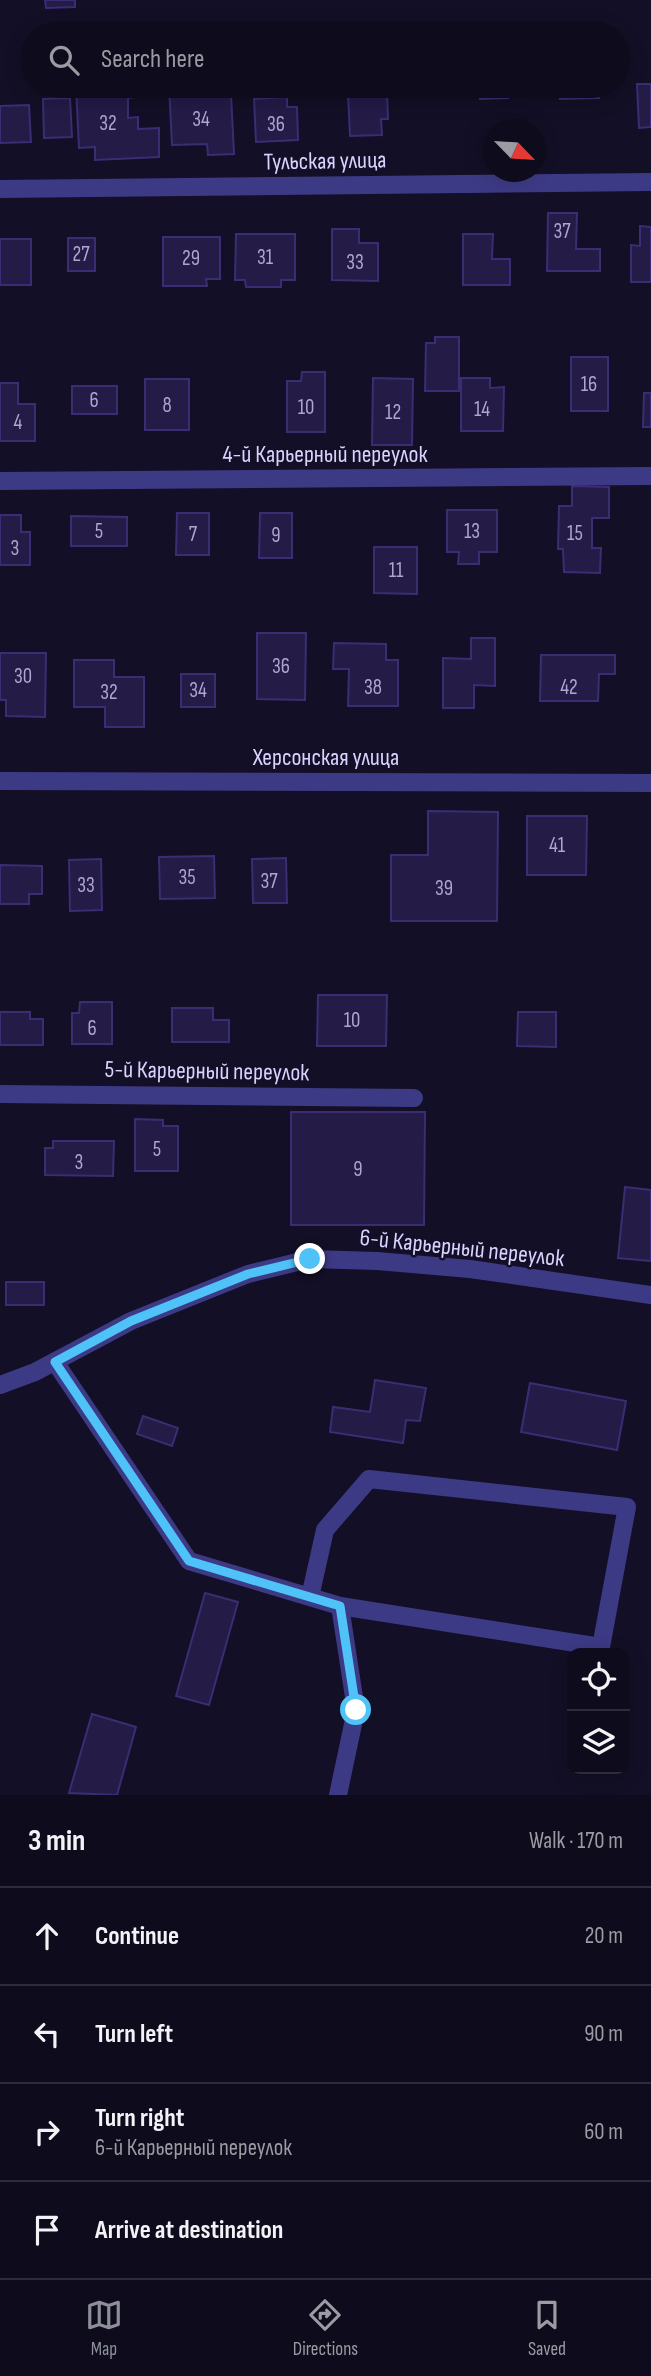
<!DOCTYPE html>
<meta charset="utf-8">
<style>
body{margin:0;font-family:"Sofia Sans Condensed",sans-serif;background:#1c1929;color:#f1f3f6}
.controls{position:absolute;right:21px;bottom:21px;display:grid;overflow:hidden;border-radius:14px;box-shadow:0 4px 18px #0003}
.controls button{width:63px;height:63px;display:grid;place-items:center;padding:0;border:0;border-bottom:2px solid #2e2b3b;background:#0e0b1c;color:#f1f3f6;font:35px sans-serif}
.compass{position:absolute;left:483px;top:119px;width:63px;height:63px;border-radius:50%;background:#0e0b1c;box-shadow:0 4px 18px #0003;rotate:115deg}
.stop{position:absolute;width:21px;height:21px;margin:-16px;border:5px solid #4fc3f7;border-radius:50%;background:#fff}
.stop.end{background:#4fc3f7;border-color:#fff;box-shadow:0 2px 7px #0008}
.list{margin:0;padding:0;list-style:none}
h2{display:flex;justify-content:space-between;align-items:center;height:91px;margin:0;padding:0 28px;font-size:30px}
h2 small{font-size:23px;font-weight:400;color:#9b9ba3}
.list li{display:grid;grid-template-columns:46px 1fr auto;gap:21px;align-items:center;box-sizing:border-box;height:98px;padding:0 28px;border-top:2px solid #2e2b3b}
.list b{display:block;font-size:26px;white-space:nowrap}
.list p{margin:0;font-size:23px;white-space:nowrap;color:#9b9ba3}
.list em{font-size:23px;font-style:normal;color:#9b9ba3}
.icon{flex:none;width:38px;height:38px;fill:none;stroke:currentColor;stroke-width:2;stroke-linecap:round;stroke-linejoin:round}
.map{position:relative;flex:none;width:651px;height:1795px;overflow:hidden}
.search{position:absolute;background:#0e0b1c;box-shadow:0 4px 18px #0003;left:21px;right:21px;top:21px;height:77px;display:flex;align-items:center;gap:18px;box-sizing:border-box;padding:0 24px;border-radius:38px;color:#9b9ba3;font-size:26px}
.sheet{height:483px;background:#0e0b1c}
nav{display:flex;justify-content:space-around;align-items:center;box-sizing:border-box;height:98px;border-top:2px solid #2e2b3b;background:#0e0b1c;font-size:19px;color:#9b9ba3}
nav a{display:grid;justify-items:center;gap:4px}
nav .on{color:#8c9099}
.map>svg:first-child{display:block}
.building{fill:#241b47;stroke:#3b2d73;stroke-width:2}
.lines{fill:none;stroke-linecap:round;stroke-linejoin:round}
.minor{stroke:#3d3a85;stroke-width:18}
.route{stroke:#4fc3f7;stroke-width:9}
.labels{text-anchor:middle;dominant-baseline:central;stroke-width:5;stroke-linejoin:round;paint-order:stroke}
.number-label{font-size:21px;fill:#aca6d1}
.street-label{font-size:24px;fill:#d9d4ff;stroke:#130f26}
</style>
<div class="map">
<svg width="651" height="1795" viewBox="0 0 651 1795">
<rect width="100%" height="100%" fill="#130f26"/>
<!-- building -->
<g class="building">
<path d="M45,0H75V7L46,8Z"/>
<path d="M637,84H651V127L639,128Z"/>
<path d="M76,86H135L136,97L128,98V118L138,117V129L159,128V157L95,160V147L79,148Z"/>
<path d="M169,86H219V95L231,94L234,154L208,155L207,144L172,145Z"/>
<path d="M439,86H467V95L439,96Z"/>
<path d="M479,86H508V98L480,99Z"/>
<path d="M560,86H598L599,98L560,99Z"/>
<path d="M387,92L388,119H381L382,135L350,136L348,94Z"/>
<path d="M287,97V107H297L298,140L256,142L254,99Z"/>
<path d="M70,98L72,137L44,138L43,99Z"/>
<path d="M29,105L31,142L0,143V106Z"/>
<path d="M548,213H577L576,249H600V271H547Z"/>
<path d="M640,226L651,227V282H631V245L640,246Z"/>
<path d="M332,229H359V243H378V281L332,280Z"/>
<path d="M236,234H295V280H281V287H246L245,280H235Z"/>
<path d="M463,234H493L492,259H510V285H463Z"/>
<path d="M163,237H220V279H206L207,286H163Z"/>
<rect x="68" y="238" width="27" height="33"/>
<rect x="0" y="239" width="31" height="46"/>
<path d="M435,337H459V391H425L426,343H435Z"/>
<rect x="571" y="357" width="37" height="54"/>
<path d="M302,372H325V432H287V381H301Z"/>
<path d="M373,378L413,379L412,445H372Z"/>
<path d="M461,378H490V388L504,387L503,431H461Z"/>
<rect x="145" y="379" width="44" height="51"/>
<path d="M0,383H18V404H35V441H0Z"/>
<rect x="72" y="386" width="45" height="28"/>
<path d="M644,393H651V427H643Z"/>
<path d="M572,486L609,487V518H592V548H601L600,573L564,572L563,549H558L559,506H572Z"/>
<path d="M447,510H497V552H479V564H458L459,552H447Z"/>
<path d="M177,513H209V555H176Z"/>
<path d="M260,513H292V558H259Z"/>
<path d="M0,515H21V532H30V565H0Z"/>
<path d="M71,516L127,517V546H71Z"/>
<path d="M374,547H417V594L374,593Z"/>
<path d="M257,633H306L305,700L257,699Z"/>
<path d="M471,638H495V686L474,685V708H443V658L471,659Z"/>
<path d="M334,643L386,644V660H398V706H348L349,669H333Z"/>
<path d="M0,653H46L45,717L6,716V700H0Z"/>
<path d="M541,655H615V674H599L598,701H540Z"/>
<path d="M74,660H114V677H144V727H105V707H74Z"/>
<rect x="181" y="674" width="34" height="33"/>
<path d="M428,811L498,812L497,921H391V855H428Z"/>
<path d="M527,816H587L586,875H527Z"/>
<path d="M214,856L215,898L160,899L159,857Z"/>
<path d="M286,858L287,903H253L252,859Z"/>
<path d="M101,859L102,910L70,911L69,860Z"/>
<path d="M0,865L42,866V894H29V904H0Z"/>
<path d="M318,995H387L386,1046H317Z"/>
<path d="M80,1002H112V1044H72V1013H79Z"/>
<path d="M172,1008H213V1020H229V1042H172Z"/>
<path d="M0,1012H30V1019H43V1045H0Z"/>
<path d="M518,1012H556V1047L517,1046Z"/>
<path d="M291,1112H425L424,1225H291Z"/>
<path d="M135,1119L163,1120V1126H178V1171H135Z"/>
<path d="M53,1141H114L113,1176L45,1175V1148H53Z"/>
<path d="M625,1187L651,1190V1261L618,1258Z"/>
<rect x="6" y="1282" width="38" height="23"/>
<path d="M375,1380L426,1388L420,1421L406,1420L403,1443L330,1432L333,1407L370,1412Z"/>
<path d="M530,1383L626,1401L617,1450L521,1432Z"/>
<path d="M143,1416L178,1428L172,1446L137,1434Z"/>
<path d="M205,1593L238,1602L209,1705L176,1696Z"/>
<path d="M92,1714L136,1727L117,1795L69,1793Z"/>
</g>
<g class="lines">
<!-- minor -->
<g class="minor">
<path d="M0,189L651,182"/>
<path d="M0,481L651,476"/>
<path d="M0,781L651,783"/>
<path d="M0,1094L414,1098"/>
<path d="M55,1362L189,1561L340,1606L356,1710L338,1795"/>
<path d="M0,1385L35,1372L131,1321L248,1274L310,1259L377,1261L470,1269L651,1295"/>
<path d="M310,1597L325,1530L369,1479L627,1507L601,1647L340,1606"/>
</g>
</g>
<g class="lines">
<!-- route -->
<path class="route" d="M310,1259L248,1274L131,1321L55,1362L189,1561L340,1606L356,1710"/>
</g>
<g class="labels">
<!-- number labels -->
<g class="number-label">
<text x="201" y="119">34</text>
<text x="108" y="123">32</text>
<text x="276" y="124">36</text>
<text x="562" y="231">37</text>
<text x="81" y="254">27</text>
<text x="265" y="257">31</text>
<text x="191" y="258">29</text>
<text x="355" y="262">33</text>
<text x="589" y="384">16</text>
<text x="94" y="400">6</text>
<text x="167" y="405">8</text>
<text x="306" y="407">10</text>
<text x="482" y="409">14</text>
<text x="393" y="412">12</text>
<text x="18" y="422">4</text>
<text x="99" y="531">5</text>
<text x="472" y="531">13</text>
<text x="575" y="533">15</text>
<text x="193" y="534">7</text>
<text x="276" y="535">9</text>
<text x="15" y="548">3</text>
<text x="396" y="570">11</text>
<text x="281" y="666">36</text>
<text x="23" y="676">30</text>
<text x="373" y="687">38</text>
<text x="569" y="687">42</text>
<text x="198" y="690">34</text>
<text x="109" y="692">32</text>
<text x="557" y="845">41</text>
<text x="187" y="877">35</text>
<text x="269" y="881">37</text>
<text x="86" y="885">33</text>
<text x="444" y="888">39</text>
<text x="352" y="1020">10</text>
<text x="92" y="1028">6</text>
<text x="157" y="1149">5</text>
<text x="79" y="1162">3</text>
<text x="358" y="1169">9</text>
</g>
<!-- street labels -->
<g class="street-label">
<text transform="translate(325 161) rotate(-1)">Тульская улица</text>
<text x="325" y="454">4-й Карьерный переулок</text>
<text x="326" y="757">Херсонская улица</text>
<text transform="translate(207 1071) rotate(1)">5-й Карьерный переулок</text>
<text transform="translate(462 1248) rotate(6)">6-й Карьерный переулок</text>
</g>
</g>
</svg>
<div class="controls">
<button><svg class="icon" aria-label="locate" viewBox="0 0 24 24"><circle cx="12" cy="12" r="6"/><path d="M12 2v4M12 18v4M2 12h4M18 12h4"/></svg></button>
<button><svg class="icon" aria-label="layers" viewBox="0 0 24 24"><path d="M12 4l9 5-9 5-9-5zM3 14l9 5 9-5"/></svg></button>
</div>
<svg class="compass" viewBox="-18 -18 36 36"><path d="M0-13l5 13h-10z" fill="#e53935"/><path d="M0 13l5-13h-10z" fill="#9b9ba3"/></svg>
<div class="stop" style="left:356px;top:1710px"></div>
<div class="stop end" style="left:310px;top:1259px"></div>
<div class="search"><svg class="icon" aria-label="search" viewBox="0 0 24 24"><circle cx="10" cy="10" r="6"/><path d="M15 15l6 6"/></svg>Search here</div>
</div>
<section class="sheet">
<h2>3 min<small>Walk · 170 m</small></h2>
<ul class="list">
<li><svg class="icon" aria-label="ahead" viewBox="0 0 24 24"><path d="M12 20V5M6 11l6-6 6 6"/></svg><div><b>Continue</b></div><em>20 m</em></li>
<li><svg class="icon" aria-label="left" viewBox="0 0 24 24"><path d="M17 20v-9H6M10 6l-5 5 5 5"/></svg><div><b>Turn left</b></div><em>90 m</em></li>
<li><svg class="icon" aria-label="right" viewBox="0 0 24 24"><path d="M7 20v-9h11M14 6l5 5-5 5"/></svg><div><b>Turn right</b><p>6-й Карьерный переулок</p></div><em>60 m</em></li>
<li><svg class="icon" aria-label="arrive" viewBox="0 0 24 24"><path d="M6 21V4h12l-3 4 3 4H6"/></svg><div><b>Arrive at destination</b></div></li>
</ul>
</section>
<nav>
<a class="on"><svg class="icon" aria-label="map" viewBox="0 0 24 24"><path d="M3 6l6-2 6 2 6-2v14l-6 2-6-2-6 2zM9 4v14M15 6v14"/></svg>Map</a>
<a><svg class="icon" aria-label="directions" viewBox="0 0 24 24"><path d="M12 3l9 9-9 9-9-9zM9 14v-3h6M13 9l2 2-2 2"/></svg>Directions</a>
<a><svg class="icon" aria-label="saved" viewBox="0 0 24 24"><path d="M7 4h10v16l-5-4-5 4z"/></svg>Saved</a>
</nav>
